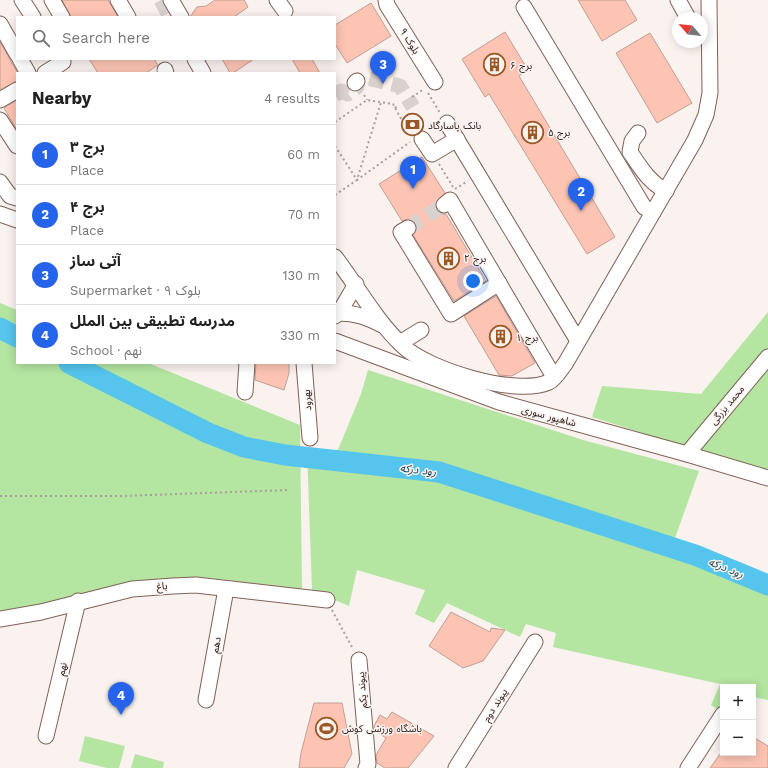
<!DOCTYPE html>
<meta charset="utf-8">
<style>
body{margin:0;font-family:"Work Sans","Noto Sans Arabic",sans-serif;background:#f2f2f2;color:#222}
.controls{position:absolute;right:12px;bottom:12px;display:grid;overflow:hidden;border-radius:0px;box-shadow:0 2px 10px #0003}
.controls button{width:36px;height:36px;display:grid;place-items:center;padding:0;border:0;border-bottom:1px solid #e0e0e0;background:#fff;color:#222;font:20px sans-serif}
.compass{position:absolute;left:672px;top:12px;width:36px;height:36px;border-radius:50%;background:#fff;box-shadow:0 2px 10px #0003;rotate:298deg}
.you{position:absolute;left:473px;top:281px;width:14px;height:14px;margin:-10px;border:3px solid #fff;border-radius:50%;background:#1a73e8;box-shadow:0 0 0 6px #1a73e833}
.badge{display:grid;place-items:center;width:26px;height:26px;border-radius:50%;background:#2563eb;color:#fff;font-size:13px;font-weight:700}
.pin{position:absolute;translate:-50% -33px;filter:drop-shadow(0 1px 2px #0008)}
.pin::after{content:'';position:absolute;top:21px;width:14px;height:12px;background:inherit;clip-path:polygon(0 0,100% 0,50% 100%)}
.list{margin:0;padding:0;list-style:none}
h2{display:flex;justify-content:space-between;align-items:center;height:52px;margin:0;padding:0 16px;font-size:17px}
h2 small{font-size:13px;font-weight:400;color:#767676}
.list li{display:grid;grid-template-columns:26px 1fr auto;gap:12px;align-items:center;box-sizing:border-box;height:60px;padding:0 16px;border-top:1px solid #e0e0e0}
.list b{display:block;font-size:15px;white-space:nowrap}
.list p{margin:0;font-size:13px;white-space:nowrap;color:#767676}
.list em{font-size:13px;font-style:normal;color:#767676}
.icon{flex:none;width:22px;height:22px;fill:none;stroke:currentColor;stroke-width:2;stroke-linecap:round;stroke-linejoin:round}
.map{position:relative;flex:none;width:768px;height:768px;overflow:hidden}
.search{position:absolute;background:#fff;box-shadow:0 2px 10px #0003;left:16px;top:16px;width:320px;height:44px;display:flex;align-items:center;gap:10px;box-sizing:border-box;padding:0 14px;border-radius:0px;color:#767676;font-size:15px}
.panel{position:absolute;background:#fff;box-shadow:0 2px 10px #0003;left:16px;top:72px;width:320px;height:292px;border-radius:0px}
.map>svg:first-child{display:block}
.green{fill:#b4e5a1}
.lines{fill:none;stroke-linecap:round;stroke-linejoin:round}
.river{stroke:#55c5ee;stroke-width:21}
.building{fill:#fdc4b3;stroke:#c29e93}
.minor-tunnel{stroke:#d9d1ce;stroke-width:15;stroke-dasharray:15 8;stroke-linecap:butt}
.minor-casing{stroke:#806155;stroke-width:17}
.path{stroke:#a89f9b;stroke-width:2;stroke-dasharray:2 3;stroke-linecap:butt}
.minor{stroke:#fff;stroke-width:15}
.labels{text-anchor:middle;dominant-baseline:central;stroke-width:3;stroke-linejoin:round;paint-order:stroke}
.street-label{font-size:10px;fill:#211510;stroke:#faf2ef}
.poi-label{font-size:10px;fill:#211510;stroke:#faf2ef;text-anchor:start}
.water-label{font-size:11px;font-style:italic;fill:#0e4051;stroke:#faf2ef}
</style>
<div class="map">
<svg width="768" height="768" viewBox="0 0 768 768">
<rect width="100%" height="100%" fill="#faf2ef"/>
<!-- green -->
<g class="green">
<path d="M0,303L17,310V363H148L300,425L302,589L209,578L182,577L130,586L0,616Z"/>
<path d="M768,312V473L592,417L602,386L701,394Z"/>
<path d="M368,370L583,440L699,471L675,538L670,555L768,593V700L753,697V687H723V713L711,705L720,684L553,647L556,633L526,624L520,637L447,603L434,623L415,614L425,590L357,570L349,606L312,590L307,450L337,452L361,394Z"/>
<path d="M85,736L125,746L119,768H107L79,761Z"/>
<path d="M135,754L164,762L163,768H131Z"/>
</g>
<g class="lines">
<!-- river -->
<g class="river">
<path d="M0,328L17,337"/>
<path d="M69,363L208,433L244,447L285,455L439,472L695,555L768,585"/>
</g>
</g>
<!-- building -->
<g class="building">
<path d="M62,0H108L118,17H71Z"/>
<path d="M215,0H244L248,7L234,17H190L197,7L206,6Z"/>
<path d="M578,0H625L637,20L602,41Z"/>
<path d="M371,3L391,36L347,63L335,44V25Z"/>
<path d="M505,32L528,70L519,76L615,237L587,254L489,94L485,97L462,59Z"/>
<path d="M650,33L692,103L657,123L616,53Z"/>
<path d="M0,42L17,72V81L0,90Z"/>
<path d="M89,59H154L158,65L146,73H98Z"/>
<path d="M222,59H254L233,73H230Z"/>
<path d="M292,59H312L320,73H300Z"/>
<path d="M17,100V130L4,108Z"/>
<path d="M422,157L445,193L436,202L437,210L441,214H446L486,281L454,301L413,235L417,228L416,223L408,219L402,221L379,184Z"/>
<path d="M496,296L535,363L512,376L499,375L464,316Z"/>
<path d="M256,363H289V373L284,390L255,380Z"/>
<path d="M451,612L490,632L491,628L505,630L483,661L463,668L429,646Z"/>
<path d="M314,703H342L352,754L344,768H299L301,753Z"/>
<path d="M392,712L434,736L408,768H385L377,763L376,755L386,738L374,730V726L380,715L387,719Z"/>
<path d="M753,737L768,746V768H710L721,753H753Z"/>
</g>
<g class="lines">
<!-- minor-tunnel -->
<g class="minor-tunnel">
<path d="M161,0L170,17"/>
<path d="M335,95L341,91L348,94L357,87V81L364,77L400,86L413,107"/>
<path d="M408,228L444,205"/>
</g>
<defs>
<g id="minor">
<path d="M22,0L33,17"/>
<path d="M52,0L62,17"/>
<path d="M118,0L128,17"/>
<path d="M171,0L181,17"/>
<path d="M277,0L285,11"/>
<path d="M386,0L387,5L435,82"/>
<path d="M678,0L688,18"/>
<path d="M524,7L644,207L653,212"/>
<path d="M0,24L17,54"/>
<path d="M20,59L28,73"/>
<path d="M195,59L203,73"/>
<path d="M165,70L166,73"/>
<path d="M45,73L63,62"/>
<path d="M355,83L357,81"/>
<path d="M0,100L17,90"/>
<path d="M0,120L17,146"/>
<path d="M447,123L578,341"/>
<path d="M638,133L632,141L630,152C640,167 649,182 666,191"/>
<path d="M422,139L432,154L457,139"/>
<path d="M0,182L10,196L17,198"/>
<path d="M444,205L450,200L554,377"/>
<path d="M0,214L17,220"/>
<path d="M408,228L401,232L451,314L499,283"/>
<path d="M335,257C358,287 376,321 403,346C428,370 517,397 549,382C555,379 561,369 565,364L695,140L706,115L710,93L709,0"/>
<path d="M339,313C356,313 367,317 382,325"/>
<path d="M335,316L339,313L356,284"/>
<path d="M335,341L499,402L687,454L768,478"/>
<path d="M400,343L421,330"/>
<path d="M304,363L310,438"/>
<path d="M245,392L247,363"/>
<path d="M687,454L768,357"/>
<path d="M0,619L41,612L132,589L173,586L196,585L327,600"/>
<path d="M359,660L368,764L366,768"/>
<path d="M206,700L226,589"/>
<path d="M46,736L78,601"/>
<path d="M456,768L535,642"/>
<path d="M688,768L723,714"/>
</g>
</defs>
<!-- minor casing -->
<use href="#minor" class="minor-casing"/>
<!-- path -->
<g class="path">
<path d="M428,93L440,113"/>
<path d="M364,95L367,100"/>
<path d="M412,97L424,89"/>
<path d="M395,108L398,105"/>
<path d="M335,122L367,100L393,104L410,135"/>
<path d="M335,146L357,180L410,142"/>
<path d="M439,164L453,187"/>
<path d="M455,189L468,181"/>
<path d="M335,195L357,180L381,102"/>
<path d="M0,496H122L288,490"/>
<path d="M332,610L353,649"/>
</g>
<!-- minor -->
<use href="#minor" class="minor"/>
</g>
<!-- icons -->
<defs>
<symbol id="building-ring" viewBox="-11 -11 22 22"><circle r="9.5" fill="#faf2ef" stroke="#9b5827" stroke-width="1.5"/><path d="M-4-6H4V6H1V3H-1V6H-4ZM-2.5-4.3h1.7v1.8h-1.7ZM.8-4.3h1.7v1.8H.8ZM-2.5-1h1.7V.8h-1.7ZM.8-1h1.7V.8H.8Z" fill="#9b5827"/></symbol>
<symbol id="bank-ring" viewBox="-11 -11 22 22"><circle r="9.5" fill="#faf2ef" stroke="#9b5827" stroke-width="1.5"/><path d="M-6-4H6V4H-6ZM0-2.3a2.3 2.3 0 1 0 0 4.6a2.3 2.3 0 1 0 0-4.6Z" fill="#9b5827"/></symbol>
<symbol id="stadium-ring" viewBox="-11 -11 22 22"><circle r="9.5" fill="#faf2ef" stroke="#9b5827" stroke-width="1.5"/><path d="M0-5a6.5 5 0 1 0 0 10a6.5 5 0 1 0 0-10ZM-3.5-1.8h7v3.6h-7Z" fill="#9b5827"/></symbol>
</defs>
<g fill-rule="evenodd">
<use href="#building-ring" x="482" y="52" width="25" height="25"/>
<use href="#bank-ring" x="400" y="112" width="25" height="25"/>
<use href="#building-ring" x="520" y="120" width="25" height="25"/>
<use href="#building-ring" x="436" y="246" width="25" height="25"/>
<use href="#building-ring" x="488" y="324" width="25" height="25"/>
<use href="#stadium-ring" x="314" y="716" width="25" height="25"/>
</g>
<g class="labels">
<!-- street labels -->
<g class="street-label">
<text transform="translate(410 41) rotate(58)">بلوک ۹</text>
<text transform="translate(307 400) rotate(-94)">بهرود</text>
<text transform="translate(727 405) rotate(-50)">محمد بزرگی</text>
<text transform="translate(549 416) rotate(15)">شاهپور سوری</text>
<text transform="translate(162 586) rotate(-4)">باغ</text>
<text transform="translate(216 645) rotate(-80)">دهم</text>
<text transform="translate(62 669) rotate(-77)">نهم</text>
<text transform="translate(362 690) rotate(-95)">پیوند یکم</text>
<text transform="translate(495 705) rotate(-58)">پیوند دوم</text>
</g>
<!-- poi labels -->
<g class="poi-label">
<text x="510" y="65">برج ۶</text>
<text x="428" y="125">بانک پاسارگاد</text>
<text x="548" y="132">برج ۵</text>
<text x="464" y="258">برج ۲</text>
<text x="516" y="337">برج ۱</text>
<text x="342" y="728">باشگاه ورزشی کوش</text>
</g>
<!-- water labels -->
<g class="water-label">
<text transform="translate(418 470) rotate(7)">رود درکه</text>
<text transform="translate(726 568) rotate(22)">رود درکه</text>
</g>
</g>
</svg>
<div class="controls">
<button>+</button>
<button>−</button>
</div>
<svg class="compass" viewBox="-18 -18 36 36"><path d="M0-13l5 13h-10z" fill="#e53935"/><path d="M0 13l5-13h-10z" fill="#767676"/></svg>
<div class="you"></div>
<div class="pin badge" style="left:413px;top:189px">1</div>
<div class="pin badge" style="left:581px;top:211px">2</div>
<div class="pin badge" style="left:383px;top:84px">3</div>
<div class="pin badge" style="left:121px;top:715px">4</div>
<div class="search"><svg class="icon" aria-label="search" viewBox="0 0 24 24"><circle cx="10" cy="10" r="6"/><path d="M15 15l6 6"/></svg>Search here</div>
<section class="panel">
<h2>Nearby<small>4 results</small></h2>
<ul class="list">
<li><span class="badge">1</span><div><b>برج ۳</b><p>Place</p></div><em>60 m</em></li>
<li><span class="badge">2</span><div><b>برج ۴</b><p>Place</p></div><em>70 m</em></li>
<li><span class="badge">3</span><div><b>آتی ساز</b><p>Supermarket · بلوک ۹</p></div><em>130 m</em></li>
<li><span class="badge">4</span><div><b>مدرسه تطبیقی بین الملل</b><p>School · نهم</p></div><em>330 m</em></li>
</ul>
</section>
</div>
